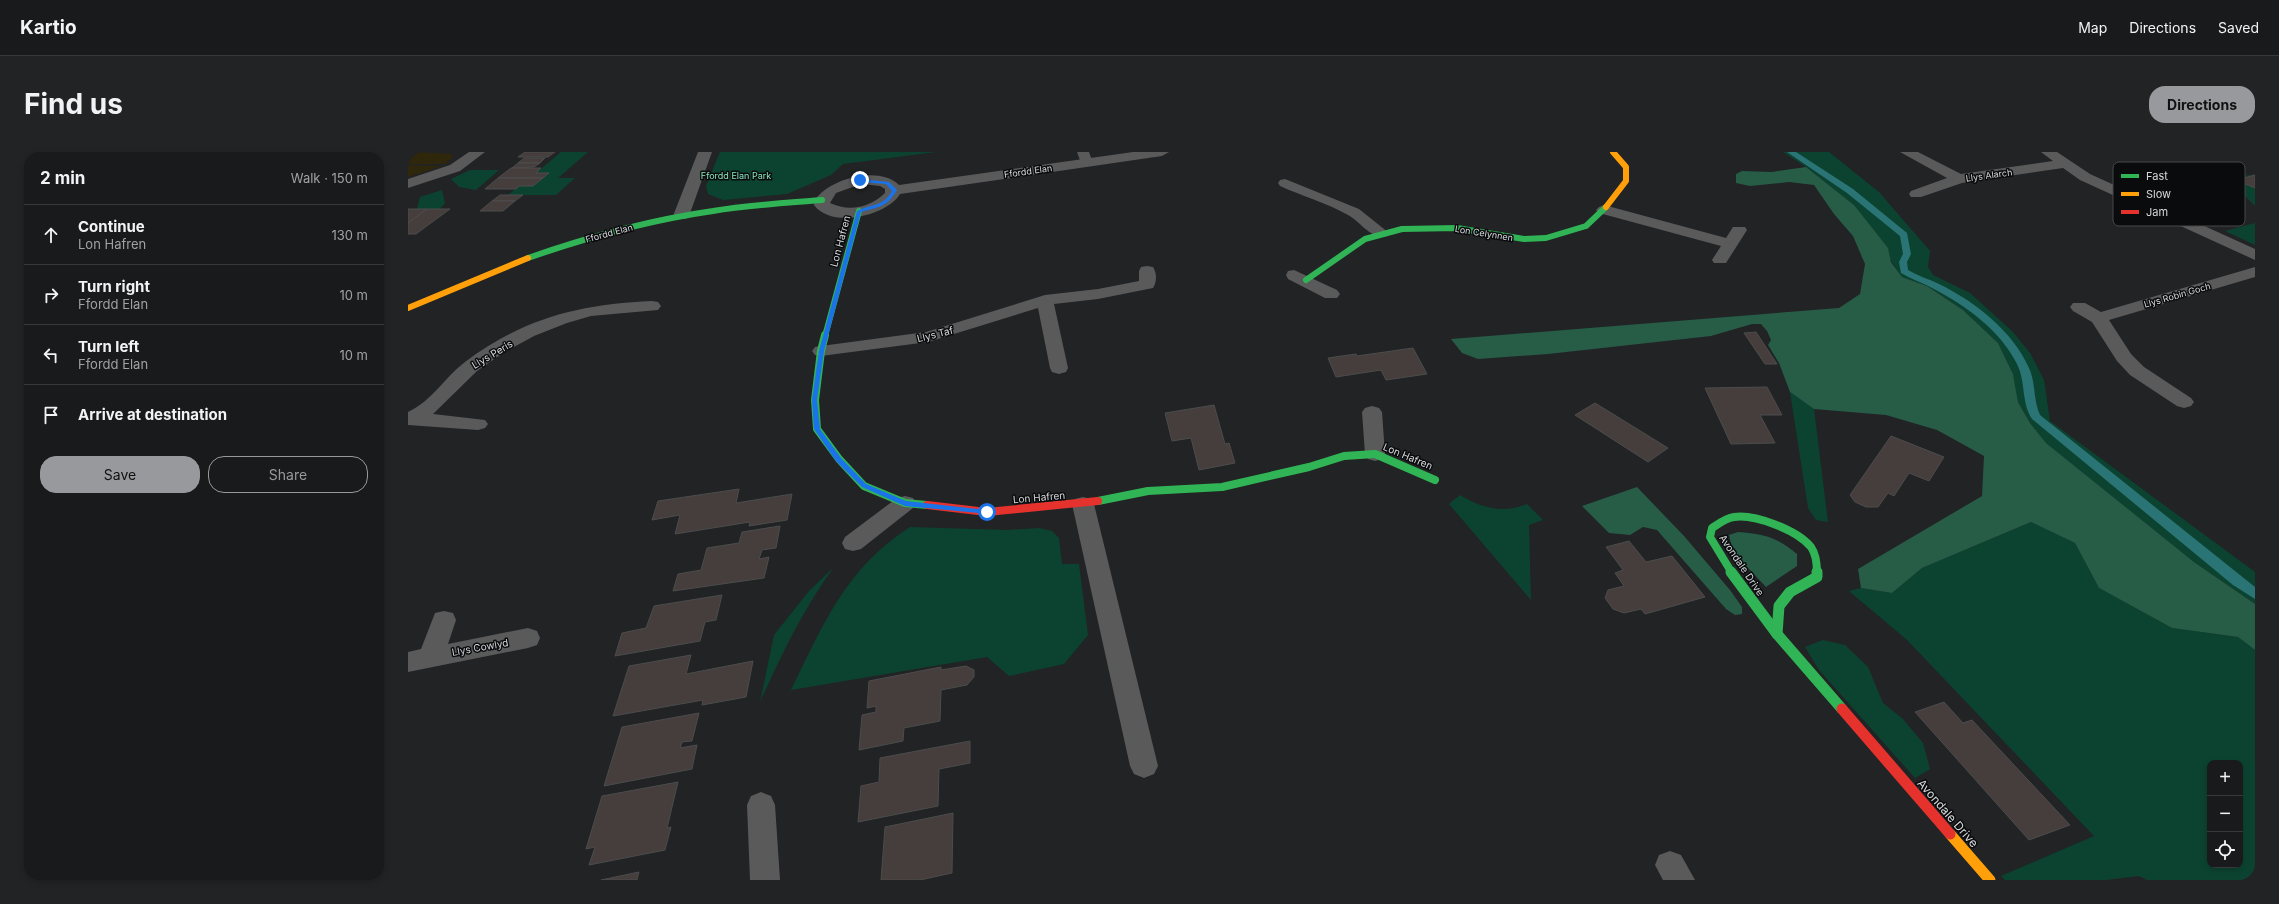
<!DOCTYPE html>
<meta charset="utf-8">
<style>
body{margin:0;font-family:Inter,sans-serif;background:#222325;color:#f1f3f6}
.controls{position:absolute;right:12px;bottom:12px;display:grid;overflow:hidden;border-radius:8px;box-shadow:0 2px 6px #0003}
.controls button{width:36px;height:36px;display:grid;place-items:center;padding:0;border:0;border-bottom:1px solid #37383b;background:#191a1c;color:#f1f3f6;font:20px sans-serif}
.stop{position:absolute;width:12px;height:12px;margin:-9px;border:3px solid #1a73e8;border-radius:50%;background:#fff}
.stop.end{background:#1a73e8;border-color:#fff;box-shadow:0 1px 4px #0008}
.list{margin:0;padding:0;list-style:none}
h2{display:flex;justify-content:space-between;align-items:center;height:52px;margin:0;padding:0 16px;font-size:17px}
h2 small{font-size:13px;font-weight:400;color:#9fa1a3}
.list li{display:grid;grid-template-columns:26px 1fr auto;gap:12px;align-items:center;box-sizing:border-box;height:60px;padding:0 16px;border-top:1px solid #37383b}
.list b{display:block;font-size:15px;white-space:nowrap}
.list p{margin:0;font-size:13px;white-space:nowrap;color:#9fa1a3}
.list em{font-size:13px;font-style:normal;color:#9fa1a3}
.actions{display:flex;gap:8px;padding:12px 16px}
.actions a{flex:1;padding:9px 0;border:1px solid #97999c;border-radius:16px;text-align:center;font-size:14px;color:#97999c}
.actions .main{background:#97999c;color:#111}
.icon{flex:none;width:22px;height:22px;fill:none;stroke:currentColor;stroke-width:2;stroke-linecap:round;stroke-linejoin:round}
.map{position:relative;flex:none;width:1847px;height:728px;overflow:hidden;border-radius:16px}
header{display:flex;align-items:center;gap:24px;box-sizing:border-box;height:56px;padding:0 20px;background:#191a1c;border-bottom:1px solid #37383b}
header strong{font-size:19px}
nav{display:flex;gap:22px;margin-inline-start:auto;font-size:14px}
.intro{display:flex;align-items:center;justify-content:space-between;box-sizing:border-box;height:96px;padding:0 24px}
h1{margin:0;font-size:28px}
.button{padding:10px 18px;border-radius:16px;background:#97999c;color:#111;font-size:14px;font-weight:700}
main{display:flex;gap:24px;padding:0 24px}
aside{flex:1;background:#191a1c;border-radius:16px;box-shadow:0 2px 6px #0003}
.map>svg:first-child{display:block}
.green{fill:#0c4330;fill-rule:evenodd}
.forest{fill:#275c47}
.sand{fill:#2f270b}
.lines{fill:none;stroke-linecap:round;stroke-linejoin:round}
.stream{fill:#2a7475;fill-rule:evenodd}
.building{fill:#463e3d;stroke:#4c4c4c}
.lane{fill:#5a5a5b;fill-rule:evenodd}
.street{fill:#5a5a5b;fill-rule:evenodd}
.fast-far2{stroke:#30b455;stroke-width:6}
.fast-far1{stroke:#30b455;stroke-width:8}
.fast{stroke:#30b455;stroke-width:11}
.slow-far1{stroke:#ff9f0a;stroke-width:6}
.slow{stroke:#ff9f0a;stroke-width:11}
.jam-far1{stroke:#e5322d;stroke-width:8}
.jam{stroke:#e5322d;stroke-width:11}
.route{fill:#1a73e8}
.labels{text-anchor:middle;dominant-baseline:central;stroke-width:3;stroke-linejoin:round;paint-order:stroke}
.far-street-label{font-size:9px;fill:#d7d9dc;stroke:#0a0b0d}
.far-park-label{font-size:9px;fill:#8ae5bb;stroke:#0a0b0d}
.street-label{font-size:10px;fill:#d7d9dc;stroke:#0a0b0d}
.near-street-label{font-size:12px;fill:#d7d9dc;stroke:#0a0b0d}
.key{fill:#0a0b0d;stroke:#48494b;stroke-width:1}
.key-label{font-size:11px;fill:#d7d9dc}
</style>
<header>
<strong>Kartio</strong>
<nav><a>Map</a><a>Directions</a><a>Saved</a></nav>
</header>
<div class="intro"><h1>Find us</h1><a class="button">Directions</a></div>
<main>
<aside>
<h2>2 min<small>Walk · 150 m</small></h2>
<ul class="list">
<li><svg class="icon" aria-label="ahead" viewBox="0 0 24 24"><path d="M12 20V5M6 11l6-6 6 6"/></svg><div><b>Continue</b><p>Lon Hafren</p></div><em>130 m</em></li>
<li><svg class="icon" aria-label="right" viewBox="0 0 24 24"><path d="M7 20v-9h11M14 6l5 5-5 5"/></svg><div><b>Turn right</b><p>Ffordd Elan</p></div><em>10 m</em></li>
<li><svg class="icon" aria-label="left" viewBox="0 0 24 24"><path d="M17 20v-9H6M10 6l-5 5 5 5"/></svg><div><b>Turn left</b><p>Ffordd Elan</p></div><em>10 m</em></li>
<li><svg class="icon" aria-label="arrive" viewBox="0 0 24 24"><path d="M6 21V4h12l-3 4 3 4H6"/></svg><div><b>Arrive at destination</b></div></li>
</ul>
<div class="actions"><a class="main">Save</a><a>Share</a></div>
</aside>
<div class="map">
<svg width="1847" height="728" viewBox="0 0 1847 728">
<rect width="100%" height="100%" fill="#212325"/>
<!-- green -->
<g class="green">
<path d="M153,0H180L150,26H167L148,43H100L111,34H125L141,21H128Z"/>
<path d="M312,0H528L435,12L423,23L379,42L315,48L300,42L298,34Z"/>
<path d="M1375,0H1421L1471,40L1522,99L1520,115L1525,123L1562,141L1605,180L1622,201L1636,228L1642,269L1847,420V452L1786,410L1638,291L1622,271L1610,250L1605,222L1590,191L1555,158L1519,134L1494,125L1446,53L1398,15Z"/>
<path d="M62,18H91L68,38L51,35L43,27Z"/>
<path d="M1847,22L1829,28L1847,36V54L1820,27Z"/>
<path d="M34,38L37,51L32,57H9L12,45Z"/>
<path d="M1847,71V93L1817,79Z"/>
<path d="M1382,240L1406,257L1420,370L1408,368L1400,356Z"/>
<path d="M1052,343C1074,356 1094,362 1119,352L1135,368L1121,373L1123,448L1041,352Z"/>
<path d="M1623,370L1667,391L1691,436L1764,476L1830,485L1847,498V728H1739L1731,724L1698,728H1597L1593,724L1686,684L1499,488L1441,439L1453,436L1484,441L1514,416ZM1802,611H1832V713H1802Z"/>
<path d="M502,375L599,378L631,376L644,379L651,386L654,412H671L680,483L656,512L601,524L579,505L383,538C415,473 437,417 502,375Z"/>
<path d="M426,415C394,459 374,502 352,550L366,483L401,439Z"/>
<path d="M1415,488L1437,493L1460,515L1475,551L1495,567L1515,591L1522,617L1507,626L1411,518L1397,495Z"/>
</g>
<!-- forest -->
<g class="forest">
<path d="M1398,15L1446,53L1480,96L1483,110L1494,125L1519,134L1555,158L1590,191L1605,222L1610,250L1622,271L1638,291L1786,410L1847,452V498L1830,485L1764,476L1691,436L1667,391L1623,370L1514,416L1484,441L1453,436L1450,417L1574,344L1576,304L1529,278L1478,263L1406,257L1382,240L1371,211L1360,193L1363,188L1359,179L1353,172H1344L1303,184L1140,202L1070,207L1054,201L1043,187L1431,156L1452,142L1457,112L1445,84L1426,62L1406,33L1381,30L1342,34L1328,31V22L1334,19L1364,20Z"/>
<path d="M1229,335L1276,384L1322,438L1334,455V462L1327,463L1318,457L1249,378L1235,375L1222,383L1201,381L1174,354Z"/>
<path d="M1330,380C1356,382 1369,385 1389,402V414L1358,435L1325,400L1321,383Z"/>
</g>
<!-- sand -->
<g class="sand">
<path d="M10,0L43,2L45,5L37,12H0V7Z"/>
<path d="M0,13L34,14L0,25Z"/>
</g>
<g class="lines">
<!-- stream -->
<path class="stream" d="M1379,0H1388L1445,37L1499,81L1503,102L1499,110L1500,118C1510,124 1521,127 1531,132C1566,149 1605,179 1621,216C1628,231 1625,248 1632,263L1847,435V447L1825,433L1624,267C1613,250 1618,230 1609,212C1592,178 1558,154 1526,137C1515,131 1503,127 1493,121L1491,110L1495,102L1492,84L1439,41Z"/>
</g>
<!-- building -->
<g class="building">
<path d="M117,0H147L140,5H110Z"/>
<path d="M116,6H137L132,11H110Z"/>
<path d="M110,11H132L126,15L104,16Z"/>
<path d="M103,16H133L128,21H141L135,26H90Z"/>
<path d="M1847,23V36L1828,28Z"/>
<path d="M90,26H135L125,34H111L108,37H77Z"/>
<path d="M92,43H115L107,49H84Z"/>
<path d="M84,49H107L95,59H72Z"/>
<path d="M0,57H19L0,71Z"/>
<path d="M19,57H42L8,82H0V71Z"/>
<path d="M1348,180L1369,212H1357L1336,181Z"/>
<path d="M1005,196L1019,222L978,228L973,218L928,225L920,206L948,202L949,204Z"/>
<path d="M1359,235L1374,263H1352L1367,291L1323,292L1297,236Z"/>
<path d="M1187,251L1260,296L1240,310L1167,263Z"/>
<path d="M806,253L817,292L821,291L827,311L791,318L783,286L764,289L757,261Z"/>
<path d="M1483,284L1536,305L1521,329L1501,321L1486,344L1480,341L1470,355H1458L1447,350L1442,343Z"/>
<path d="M331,337L328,351L384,342L379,368L341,374L342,370L267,382L272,363L244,368L250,349Z"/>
<path d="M372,374L368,396L354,398L351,407L361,405L356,426L265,439L270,422L293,418L299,396L331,391L334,380Z"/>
<path d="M1221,389L1238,410L1264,404L1297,445L1237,462L1233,457L1216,461L1205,457L1197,446L1200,438L1216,434L1207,421L1215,418L1198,395Z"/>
<path d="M314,443L308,468L297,470L292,489L207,504L214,481L238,476L246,454Z"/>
<path d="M283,503L278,522L345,509L338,545L294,553L295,548L205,564L221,514Z"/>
<path d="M558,514L566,518V525L559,533L533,538L532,569L496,576L495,589L451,598L454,563L468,560V554L459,556L461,529L533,515V518Z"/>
<path d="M1536,550L1555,571L1564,568L1662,673L1621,688L1507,560Z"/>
<path d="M291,561L284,589L274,590L272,596L289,593L284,617L196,634L214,575Z"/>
<path d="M562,589V611L531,617L530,654L450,670L453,634L471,630L472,606Z"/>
<path d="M270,630L259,676L263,675L257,698L181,713L187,695L178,697L194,644Z"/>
<path d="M545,661L544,721L512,728H473L477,675Z"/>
<path d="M231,720L229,728H193Z"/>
</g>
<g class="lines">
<!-- lane -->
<path class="lane" d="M669,0H681L685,11L684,14H674Z"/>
<!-- street -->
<g class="street">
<path d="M61,0H77L52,19L0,36V27L42,13Z"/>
<path d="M290,0H304L281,64L278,67H268L265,64Z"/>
<path d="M725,0H761L754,4L492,42C479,64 423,77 406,53L407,48C421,27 470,13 491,33ZM453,32L472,34L477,37V41C461,56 441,60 422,51L428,41Z"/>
<path d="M1492,0H1510L1553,22L1645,9L1633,0H1649L1682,22L1847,97V108L1672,28L1655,16L1554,31L1513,45H1503L1501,42L1503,39L1539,26Z"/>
<path d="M877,27L951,57L981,81L979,84C963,88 953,70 940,63C919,51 894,44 872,34L870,31L872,28Z"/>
<path d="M1196,53L1318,86L1325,75H1337L1339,78L1318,111H1306L1304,108L1313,94L1191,61L1188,58L1191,55Z"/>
<path d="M739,114L745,115C749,121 749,130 745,136L690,147L646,152L660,216L658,220L651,222L644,220L642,216L630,156L520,190L413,204L407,203L404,199L407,195L413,194L518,180L637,143L690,137L731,129V119L733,115Z"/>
<path d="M1847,115V125L1701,168L1723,202L1736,215L1783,246L1786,250L1783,254L1776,256L1769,254L1722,223L1709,209L1684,170L1665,159L1662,155L1665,151H1677L1693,160Z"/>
<path d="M886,118L929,138L932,142L929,146H917L880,127L878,123L880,119Z"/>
<path d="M244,149L250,150L253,154L250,158L183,164L159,171L126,184L95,201L69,219L25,262L77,268L80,272L77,276L70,278L0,273V260C24,249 37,225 57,210C116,166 172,152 244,149Z"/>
<path d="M964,254L971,256L974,260L977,302L974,307L967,309L960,307L957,302L954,260L957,256Z"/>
<path d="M497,344L505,346L508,351L505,356L453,397L445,399L437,397L434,391L437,385L489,346Z"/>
<path d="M675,345L683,347L686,352L750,614L746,622L736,626L726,622L722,614L664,352L667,347Z"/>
<path d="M36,459L45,461L48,468L40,492L120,476L129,479L132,486L129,493L120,496L0,520V500L13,497L27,461Z"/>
<path d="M353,640L363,644L367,653L372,728H342L339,653L343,644Z"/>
<path d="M1262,699L1273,703L1287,728H1255L1247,713L1251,703Z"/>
</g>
<!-- fast-far2 -->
<g class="fast-far2">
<path d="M120,106C180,85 242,68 305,59C341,53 378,51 414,48"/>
<path d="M898,128L957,87L994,77L1049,76L1116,87L1138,86L1178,74L1198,55"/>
<path d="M417,184L451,59"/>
</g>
<!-- fast-far1 -->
<g class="fast-far1">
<path d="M417,183L413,199L407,248L409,277L431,307L456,334L497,351L519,353"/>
<path d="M690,349L740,339L814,335L901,315L936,304L967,302L1027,328"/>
<path d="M1324,421L1302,385L1304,376C1310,372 1318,366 1326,365C1347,362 1389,378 1403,395C1408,402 1409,412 1409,421"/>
</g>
<!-- fast -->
<g class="fast">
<path d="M1323,420L1369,482"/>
<path d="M1369,482L1434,557"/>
<path d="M1369,482L1371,454L1382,440L1409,425V420"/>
</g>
<!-- slow-far1 -->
<g class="slow-far1">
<path d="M1198,55L1218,29V15L1205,0"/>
<path d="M0,156L120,106"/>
</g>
<!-- slow -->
<path class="slow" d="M1542,682L1582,728"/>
<!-- jam-far1 -->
<path class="jam-far1" d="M519,353L579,360L690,349"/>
<!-- jam -->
<path class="jam" d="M1434,557L1542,682"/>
</g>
<!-- route -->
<path class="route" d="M451,27L481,30L489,38C479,55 471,55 453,60L416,199L409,248L412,277L433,306L458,332L498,349L579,358L581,359V362L497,354L454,335L428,309L406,277L404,248L411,199L449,59C464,51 474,56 484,39L478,32L452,30Z"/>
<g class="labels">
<!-- far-street labels -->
<g class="far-street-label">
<text transform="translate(620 19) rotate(-8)">Ffordd Elan</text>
<text transform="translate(1581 23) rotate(-8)">Llys Alarch</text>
<text transform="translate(201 81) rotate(-15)">Ffordd Elan</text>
<text transform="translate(1076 81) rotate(9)">Lon Celynnen</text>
<text transform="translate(1769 143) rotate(-16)">Llys Robin Goch</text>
</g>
<!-- far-park labels -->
<g class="far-park-label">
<text x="328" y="23">Ffordd Elan Park</text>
</g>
<!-- street labels -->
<g class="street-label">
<text transform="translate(432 89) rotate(-75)">Lon Hafren</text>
<text transform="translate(527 182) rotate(-14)">Llys Taf</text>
<text transform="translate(84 202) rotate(-31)">Llys Peris</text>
<text transform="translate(1000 304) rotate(23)">Lon Hafren</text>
<text transform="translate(631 345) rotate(-5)">Lon Hafren</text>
<text transform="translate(1334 413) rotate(56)">Avondale Drive</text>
<text transform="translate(72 495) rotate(-10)">Llys Cowlyd</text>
</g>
<!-- near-street labels -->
<g class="near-street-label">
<text transform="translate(1540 661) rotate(49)">Avondale Drive</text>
</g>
</g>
<!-- legend -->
<rect x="1705" y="10" width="132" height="64" rx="6" class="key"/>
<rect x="1713" y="22" width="18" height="4" fill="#30b455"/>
<rect x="1713" y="40" width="18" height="4" fill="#ff9f0a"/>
<rect x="1713" y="58" width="18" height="4" fill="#e5322d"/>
<g class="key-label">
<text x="1738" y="28">Fast</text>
<text x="1738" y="46">Slow</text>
<text x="1738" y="64">Jam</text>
</g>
</svg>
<div class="controls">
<button>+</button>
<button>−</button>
<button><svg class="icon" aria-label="locate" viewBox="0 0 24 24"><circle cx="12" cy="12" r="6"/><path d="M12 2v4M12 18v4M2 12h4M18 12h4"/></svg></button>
</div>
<div class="stop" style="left:579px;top:360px"></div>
<div class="stop end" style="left:452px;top:28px"></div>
</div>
</main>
